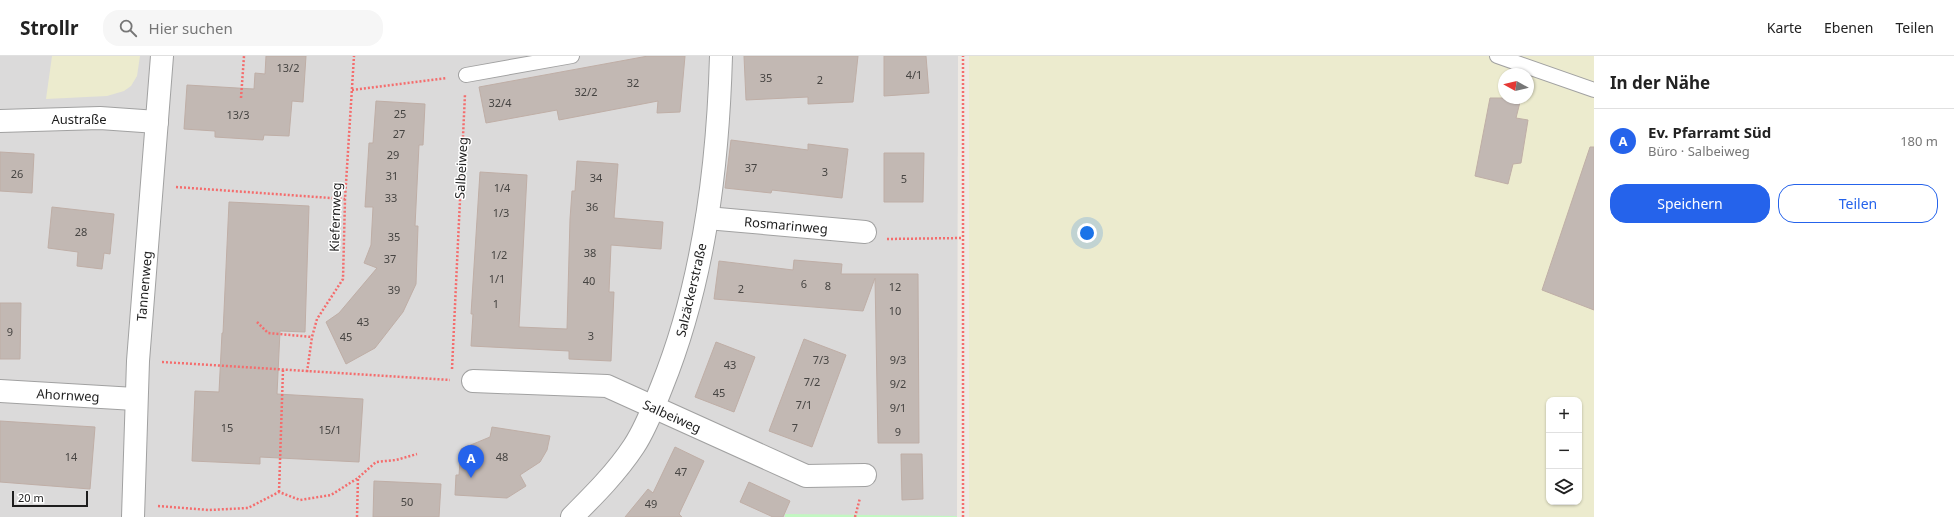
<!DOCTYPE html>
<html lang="de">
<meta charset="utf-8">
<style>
body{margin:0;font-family:"Noto Sans",sans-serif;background:#f6f6f6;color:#222}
.controls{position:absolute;right:12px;bottom:12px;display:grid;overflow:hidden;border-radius:8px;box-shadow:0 1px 3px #0004}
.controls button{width:36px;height:36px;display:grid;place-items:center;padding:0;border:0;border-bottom:1px solid #e0e0e0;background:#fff;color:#222;font:20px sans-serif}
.compass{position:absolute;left:1498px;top:12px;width:36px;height:36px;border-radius:50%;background:#fff;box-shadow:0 1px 3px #0004;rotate:278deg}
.scale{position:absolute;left:12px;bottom:10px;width:76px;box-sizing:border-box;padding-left:4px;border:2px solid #1d1d1d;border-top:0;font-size:11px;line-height:14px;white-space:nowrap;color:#1d1d1d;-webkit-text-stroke:3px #fff;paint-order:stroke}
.you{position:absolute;left:1087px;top:177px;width:14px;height:14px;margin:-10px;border:3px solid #fff;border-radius:50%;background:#1a73e8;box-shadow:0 0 0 6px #1a73e833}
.badge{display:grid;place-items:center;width:26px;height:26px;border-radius:50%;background:#2563eb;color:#fff;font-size:13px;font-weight:700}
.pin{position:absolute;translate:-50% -33px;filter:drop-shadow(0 1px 2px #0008)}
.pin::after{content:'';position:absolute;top:21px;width:14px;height:12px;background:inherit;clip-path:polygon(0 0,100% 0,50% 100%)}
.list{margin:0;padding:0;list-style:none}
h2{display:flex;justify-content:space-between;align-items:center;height:52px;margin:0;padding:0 16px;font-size:17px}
h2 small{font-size:13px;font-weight:400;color:#767676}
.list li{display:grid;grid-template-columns:26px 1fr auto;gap:12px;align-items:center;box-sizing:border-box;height:64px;padding:0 16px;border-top:1px solid #e0e0e0}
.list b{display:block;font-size:15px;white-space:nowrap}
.list p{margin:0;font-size:13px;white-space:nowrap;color:#767676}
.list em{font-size:13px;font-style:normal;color:#767676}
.actions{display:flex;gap:8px;padding:12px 16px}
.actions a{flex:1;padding:9px 0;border:1px solid #2563eb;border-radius:16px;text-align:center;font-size:14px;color:#2563eb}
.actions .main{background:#2563eb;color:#fff}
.icon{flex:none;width:22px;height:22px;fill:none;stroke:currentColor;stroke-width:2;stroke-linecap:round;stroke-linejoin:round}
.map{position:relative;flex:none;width:1594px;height:461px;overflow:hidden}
header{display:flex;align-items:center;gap:24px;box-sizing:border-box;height:56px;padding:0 20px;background:#fff;border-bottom:1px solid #e0e0e0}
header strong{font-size:19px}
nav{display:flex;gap:22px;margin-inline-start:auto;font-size:14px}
.search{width:280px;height:36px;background:#f6f6f6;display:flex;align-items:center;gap:10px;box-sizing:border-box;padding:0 14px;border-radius:16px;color:#767676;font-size:15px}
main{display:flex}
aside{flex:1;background:#fff}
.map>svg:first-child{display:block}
.residential{fill:#dbdada}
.farmland{fill:#ecebce;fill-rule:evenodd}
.park{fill:#c2f7c1}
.building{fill:#c2b8b3;stroke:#bfaea6}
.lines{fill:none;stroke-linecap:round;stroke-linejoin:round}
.service-casing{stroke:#a1a1a1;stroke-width:16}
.minor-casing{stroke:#a1a1a1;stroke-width:24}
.path{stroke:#f46d6d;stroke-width:2.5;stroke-dasharray:2 2;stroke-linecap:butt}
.service{stroke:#fff;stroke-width:14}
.minor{stroke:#fff;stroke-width:22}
.labels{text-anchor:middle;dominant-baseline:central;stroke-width:3;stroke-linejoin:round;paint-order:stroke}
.number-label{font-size:11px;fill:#464442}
.street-label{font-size:13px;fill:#1d1d1d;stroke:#fff}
</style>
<header>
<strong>Strollr</strong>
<div class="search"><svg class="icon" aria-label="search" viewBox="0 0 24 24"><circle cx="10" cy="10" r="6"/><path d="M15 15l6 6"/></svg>Hier suchen</div>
<nav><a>Karte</a><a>Ebenen</a><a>Teilen</a></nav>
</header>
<main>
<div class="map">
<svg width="1594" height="461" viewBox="0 0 1594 461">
<rect width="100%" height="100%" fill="#eee9e3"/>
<!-- residential -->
<path class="residential" d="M0,0H958L957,461H0Z"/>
<!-- farmland -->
<g class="farmland">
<path d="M52,0H140L137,20L131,30L124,35L107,40L46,43Z"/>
<path d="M969,0H1594V461H969ZM1504,18H1528V42H1504ZM1549,344H1579V446H1549Z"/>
</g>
<!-- park -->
<path class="park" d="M785,458L957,460V461H785Z"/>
<!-- building -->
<g class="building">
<path d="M266,0H306L303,46L292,45L289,80L264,79L263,84L215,81V75L184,73L187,29L254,33L255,17L265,18Z"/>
<path d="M648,0H685L680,56L657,57L658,45L559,64L557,54L486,67L479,31Z"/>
<path d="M744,0H858L853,46L808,48V41L746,44Z"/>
<path d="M884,0H926L929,37L884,40Z"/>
<path d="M1490,42H1521L1516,62L1528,64L1521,107L1513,108L1508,128L1475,120Z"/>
<path d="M376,45L425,48L423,89H419L415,170H418L416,228L403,256L375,292L346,308L326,266L339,257L377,212L364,207L371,189L373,151H365L369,87H373Z"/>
<path d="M731,84L808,94V88L848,93L842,142L772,134L771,137L725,132Z"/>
<path d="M1590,91H1594V254L1542,234Z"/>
<path d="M0,96L34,98L32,137L0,135Z"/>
<path d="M884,97H924L923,146H884Z"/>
<path d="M577,105L618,108L614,162L663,166L661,193L611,189L609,236H614L611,305L569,303V295L471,290L473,258H471L480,116L527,119L519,271L567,273L570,163L572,135H575Z"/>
<path d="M229,146L309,150L305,276L280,275L277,338L363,343L359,406L260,401V408L192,405L195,335L219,336L222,277H223Z"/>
<path d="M52,151L114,158L110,198L104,197L102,213L77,210L78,196L48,192Z"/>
<path d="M794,204L842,208L841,218H918L919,387H878L875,222L863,255L714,243L719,205L793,214Z"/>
<path d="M0,247H21L20,303H0Z"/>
<path d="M804,283L846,299L812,391L769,375Z"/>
<path d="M716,286L755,301L734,356L695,341Z"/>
<path d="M0,365L95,371L90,433L0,426Z"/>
<path d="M492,371L550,380L547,394L540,406L520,419L526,430L507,442L455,439L456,419H459L461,393L490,381Z"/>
<path d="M675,391L704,405L679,458L682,461H625L648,433L653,437Z"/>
<path d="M901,398H922L923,443L902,444Z"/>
<path d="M374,425L441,428L439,461H373Z"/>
<path d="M749,426L790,445L783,461H773L740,446Z"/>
</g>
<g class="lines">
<defs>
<g id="service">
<path d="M1497,0L1594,34"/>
<path d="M466,19L572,0"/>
</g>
<g id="minor">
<path d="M0,65L100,62L157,66"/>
<path d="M707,162L865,176"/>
<path d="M473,325L607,330L806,420L865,419"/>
<path d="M0,335L135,343"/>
<path d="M133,461L138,305L162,0"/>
<path d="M572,461C594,439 617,416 634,390C646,372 654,350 662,330C704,226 718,111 721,0"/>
</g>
</defs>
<!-- service casing -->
<use href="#service" class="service-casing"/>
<!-- minor casing -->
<use href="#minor" class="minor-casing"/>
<!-- path -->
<g class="path">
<path d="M352,34L447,22"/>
<path d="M241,42L244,0"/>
<path d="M176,131L345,143"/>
<path d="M887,183L963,182"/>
<path d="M257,266L268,277L312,281"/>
<path d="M162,306L450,324"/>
<path d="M452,313L465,38"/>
<path d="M307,316L312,281L317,263L343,223L345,143L354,0"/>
<path d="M279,436L283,314"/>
<path d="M158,450L209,454L248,452L279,436L300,444L331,439L358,422"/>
<path d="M357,461L358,422L376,406L396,404L417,398"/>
<path d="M855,461L860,442"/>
<path d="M963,461V0"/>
</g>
<!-- service -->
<use href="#service" class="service"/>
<!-- minor -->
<use href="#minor" class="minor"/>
</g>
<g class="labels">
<!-- number labels -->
<g class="number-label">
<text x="288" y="11">13/2</text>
<text x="914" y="18">4/1</text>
<text x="766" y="21">35</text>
<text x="820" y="23">2</text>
<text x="633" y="26">32</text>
<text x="586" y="35">32/2</text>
<text x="500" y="46">32/4</text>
<text x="400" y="57">25</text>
<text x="238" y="58">13/3</text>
<text x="399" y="77">27</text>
<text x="393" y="98">29</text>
<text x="751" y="111">37</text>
<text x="825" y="115">3</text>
<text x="17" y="117">26</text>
<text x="392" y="119">31</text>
<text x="596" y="121">34</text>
<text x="904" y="122">5</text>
<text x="502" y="131">1/4</text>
<text x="391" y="141">33</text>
<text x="592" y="150">36</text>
<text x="501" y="156">1/3</text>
<text x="81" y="175">28</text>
<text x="394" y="180">35</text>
<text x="590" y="196">38</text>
<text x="499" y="198">1/2</text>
<text x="390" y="202">37</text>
<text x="497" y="222">1/1</text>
<text x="589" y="224">40</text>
<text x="804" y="227">6</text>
<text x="828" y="229">8</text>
<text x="895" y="230">12</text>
<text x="741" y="232">2</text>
<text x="394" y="233">39</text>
<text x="496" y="247">1</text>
<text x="895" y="254">10</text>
<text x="363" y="265">43</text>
<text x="10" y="275">9</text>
<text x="591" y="279">3</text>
<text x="346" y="280">45</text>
<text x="821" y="303">7/3</text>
<text x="898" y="303">9/3</text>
<text x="730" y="308">43</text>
<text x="812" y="325">7/2</text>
<text x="898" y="327">9/2</text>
<text x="719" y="336">45</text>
<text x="804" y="348">7/1</text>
<text x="898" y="351">9/1</text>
<text x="227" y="371">15</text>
<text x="795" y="371">7</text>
<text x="330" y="373">15/1</text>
<text x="898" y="375">9</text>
<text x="71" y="400">14</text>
<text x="502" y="400">48</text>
<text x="681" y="415">47</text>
<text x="407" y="445">50</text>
<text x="651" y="447">49</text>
</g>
<!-- street labels -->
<g class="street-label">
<text x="79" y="63">Austraße</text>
<text transform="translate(461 112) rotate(-87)">Salbeiweg</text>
<text transform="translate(335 161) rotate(-88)">Kiefernweg</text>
<text transform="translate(786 169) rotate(5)">Rosmarinweg</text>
<text transform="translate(144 230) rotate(-85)">Tannenweg</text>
<text transform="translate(691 234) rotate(-77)">Salzäckerstraße</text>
<text transform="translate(68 339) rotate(3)">Ahornweg</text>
<text transform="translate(672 360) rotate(24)">Salbeiweg</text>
</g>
</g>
</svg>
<div class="controls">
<button>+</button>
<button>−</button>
<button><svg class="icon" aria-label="layers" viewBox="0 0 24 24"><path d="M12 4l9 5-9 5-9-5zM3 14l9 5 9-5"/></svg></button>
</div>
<svg class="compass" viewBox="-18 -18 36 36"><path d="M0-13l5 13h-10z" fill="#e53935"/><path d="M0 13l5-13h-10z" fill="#767676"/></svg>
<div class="scale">20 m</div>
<div class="you"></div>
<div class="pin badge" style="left:471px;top:422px">A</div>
</div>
<aside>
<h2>In der Nähe<small></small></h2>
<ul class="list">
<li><span class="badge">A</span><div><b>Ev. Pfarramt Süd</b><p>Büro · Salbeiweg</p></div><em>180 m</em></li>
</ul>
<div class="actions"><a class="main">Speichern</a><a>Teilen</a></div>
</aside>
</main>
